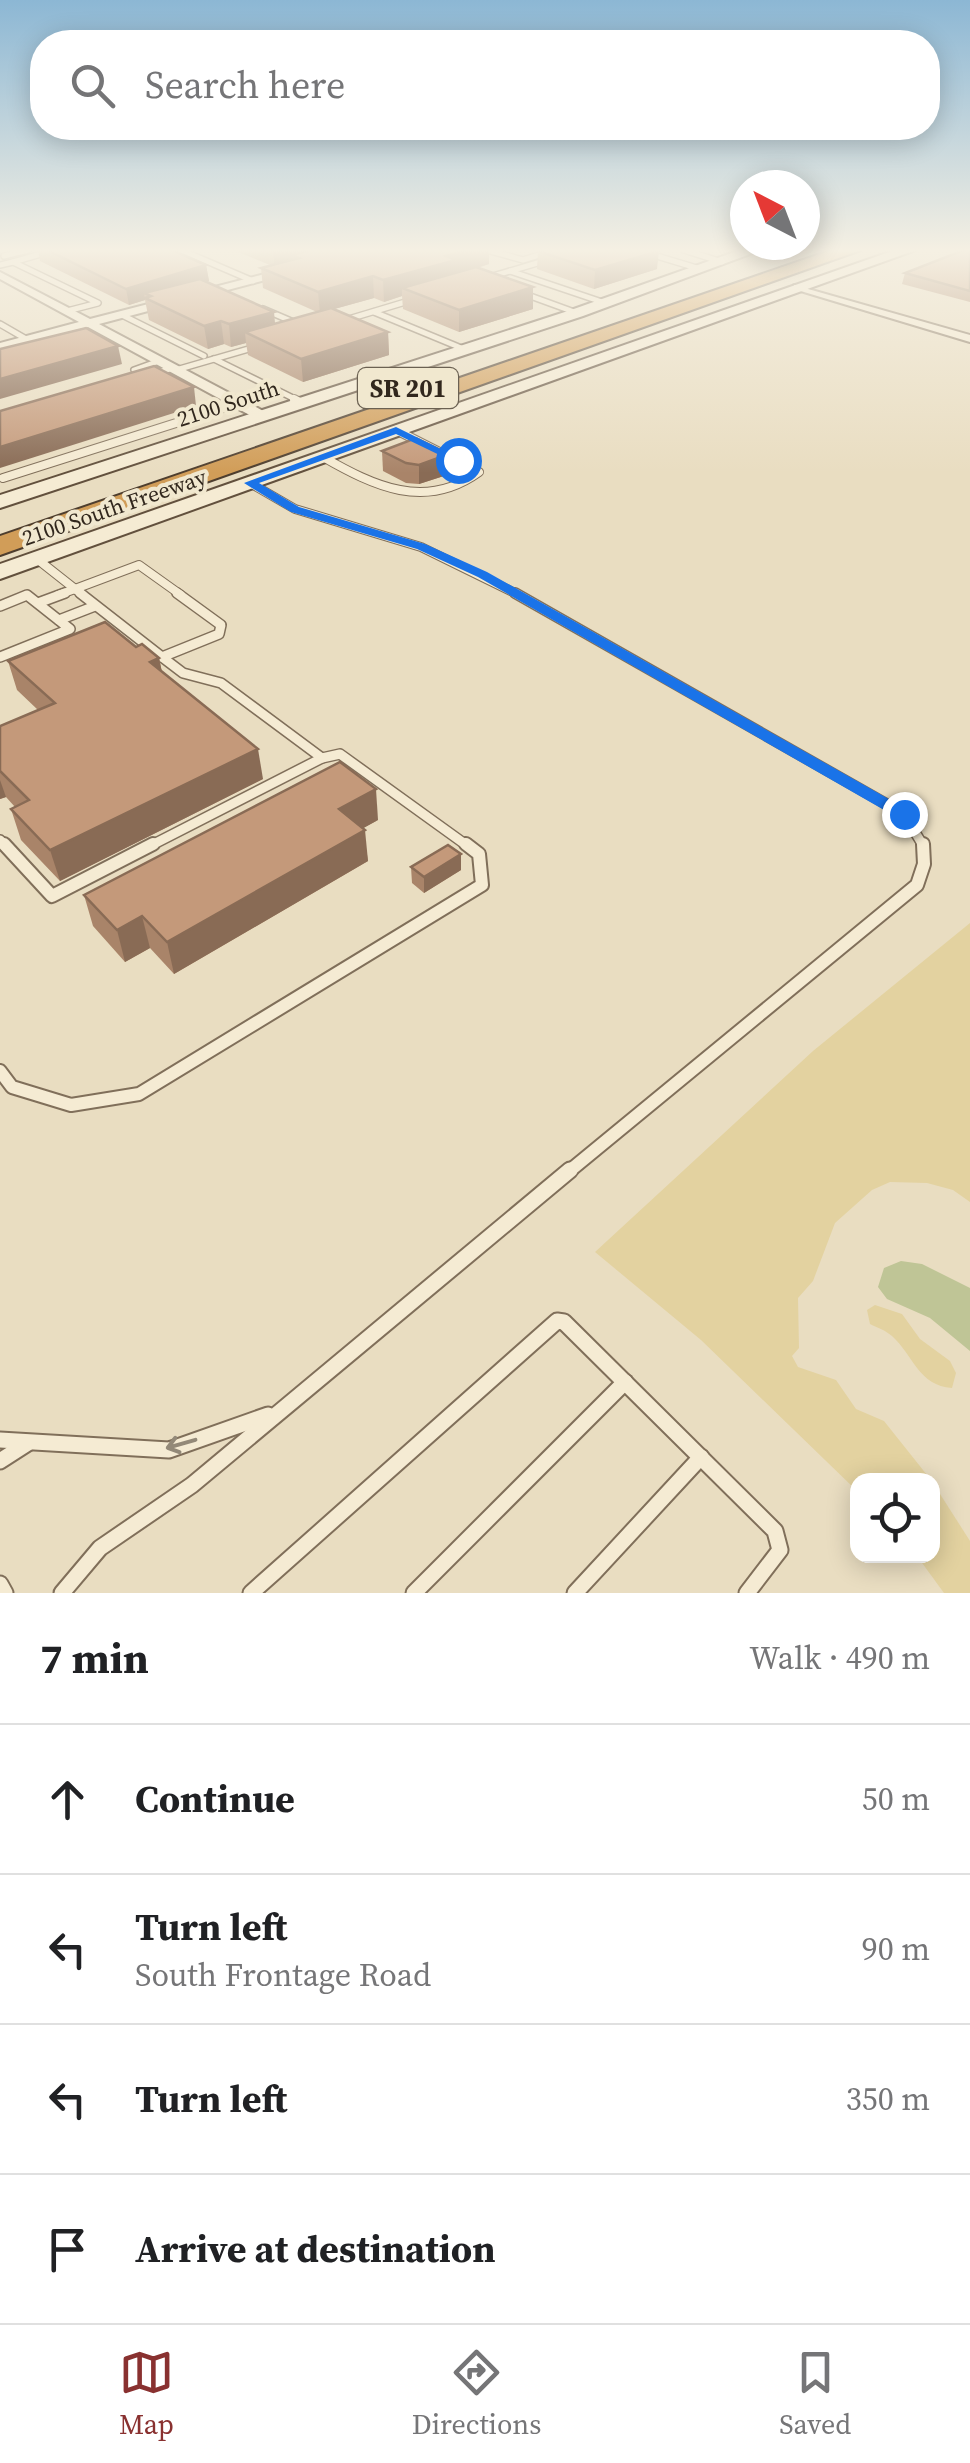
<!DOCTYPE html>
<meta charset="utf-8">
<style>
body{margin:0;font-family:"Source Serif 4",serif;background:#f2f2f2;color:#202124}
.controls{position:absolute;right:30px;bottom:30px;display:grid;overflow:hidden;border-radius:20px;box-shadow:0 5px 25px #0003}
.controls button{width:90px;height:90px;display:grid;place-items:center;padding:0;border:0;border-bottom:2px solid #e0e0e0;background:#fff;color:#202124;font:50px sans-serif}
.compass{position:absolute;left:730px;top:170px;width:90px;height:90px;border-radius:50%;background:#fff;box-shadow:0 5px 25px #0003;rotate:318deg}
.stop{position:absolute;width:30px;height:30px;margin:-22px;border:8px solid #1a73e8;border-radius:50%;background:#fff}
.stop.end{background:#1a73e8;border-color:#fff;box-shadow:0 2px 10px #0008}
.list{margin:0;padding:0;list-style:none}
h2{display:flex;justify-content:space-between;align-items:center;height:130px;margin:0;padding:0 40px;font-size:42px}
h2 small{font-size:32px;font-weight:400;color:#757577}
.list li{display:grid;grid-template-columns:65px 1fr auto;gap:30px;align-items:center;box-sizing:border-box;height:150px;padding:0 40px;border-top:2px solid #e0e0e0}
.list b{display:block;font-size:38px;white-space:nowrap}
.list p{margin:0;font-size:32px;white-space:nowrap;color:#757577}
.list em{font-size:32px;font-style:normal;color:#757577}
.icon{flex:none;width:55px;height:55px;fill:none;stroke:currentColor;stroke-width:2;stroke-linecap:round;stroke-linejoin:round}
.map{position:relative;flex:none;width:970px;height:1593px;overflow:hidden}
.search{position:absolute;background:#fff;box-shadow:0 5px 25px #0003;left:30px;right:30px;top:30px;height:110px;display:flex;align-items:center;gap:25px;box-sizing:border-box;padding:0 35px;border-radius:40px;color:#757577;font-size:38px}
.sheet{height:730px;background:#fff}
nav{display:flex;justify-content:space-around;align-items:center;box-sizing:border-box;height:140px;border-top:2px solid #e0e0e0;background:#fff;font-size:28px;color:#757577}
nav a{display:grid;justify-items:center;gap:5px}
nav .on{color:#893130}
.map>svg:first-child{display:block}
.green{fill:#bfc596}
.sand{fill:#e3d2a0}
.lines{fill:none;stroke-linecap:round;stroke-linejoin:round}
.lane-far4-casing{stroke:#806f5a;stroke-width:8}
.lane-far3-casing{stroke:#806f5a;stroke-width:10}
.lane-far2-casing{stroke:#806f5a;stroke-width:12}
.lane-far1-casing{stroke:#806f5a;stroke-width:16}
.lane-casing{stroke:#806f5a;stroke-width:19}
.street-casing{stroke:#806f5a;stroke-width:4}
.secondary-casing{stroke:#62503d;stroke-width:4}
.highway-casing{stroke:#4e3e2e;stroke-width:4}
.lane-far4{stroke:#f5ebd3;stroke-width:5}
.lane-far3{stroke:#f5ebd3;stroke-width:8}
.lane-far2{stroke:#f5ebd3;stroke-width:9}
.lane-far1{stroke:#f5ebd3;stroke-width:12}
.lane{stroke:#f5ebd3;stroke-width:15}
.street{fill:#f5ebd3;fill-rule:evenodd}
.secondary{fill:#f5ebd3;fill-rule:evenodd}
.highway{fill:#d19d58;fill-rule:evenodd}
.wall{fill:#a98469}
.shaded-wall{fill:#896b55}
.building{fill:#c4997a;stroke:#896b55;stroke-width:2.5}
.oneway{stroke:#938978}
.route{fill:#1a73e8}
.labels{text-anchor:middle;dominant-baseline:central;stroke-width:8;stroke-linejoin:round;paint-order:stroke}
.far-street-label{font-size:22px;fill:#31271d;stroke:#f1e8cf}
.shield{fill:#f1e8cf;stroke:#6b6152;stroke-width:2.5}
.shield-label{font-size:25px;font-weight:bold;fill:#31271d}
</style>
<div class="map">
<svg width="970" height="1593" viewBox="0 0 970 1593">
<rect width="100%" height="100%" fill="#e9ddc1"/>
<!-- green -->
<path class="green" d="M901,1261L922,1264L970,1288V1351L930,1318L887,1299L878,1287L884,1268Z"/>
<!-- sand -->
<g class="sand">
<path d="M970,923V1202L953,1190L927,1183L890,1182L872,1190L835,1223L813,1281L798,1298L799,1348L792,1356L798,1367L836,1380L856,1409L884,1421L931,1480H858L857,1491L701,1340L595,1252L813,1051Z"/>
<path d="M875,1305L902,1314L920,1339L950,1361L956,1373L952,1388C919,1386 913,1355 892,1336C885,1330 878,1328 870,1324L867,1310Z"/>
<path d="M933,1483L970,1541V1593H944L917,1556H932Z"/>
</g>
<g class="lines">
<defs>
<g id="lane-far4">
<path d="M181,250L253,281"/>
<path d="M487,250L523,260L555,250"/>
<path d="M637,250L700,269"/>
<path d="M684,250L722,262"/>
<path d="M4,256L28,250"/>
<path d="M13,262L55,250"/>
<path d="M0,265L13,262L98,303L67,311"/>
<path d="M510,271L605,303"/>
<path d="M486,278L551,259"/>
<path d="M522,293L577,313"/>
<path d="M263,309L298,324"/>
<path d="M374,312L466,350"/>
<path d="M122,315L204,356"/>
<path d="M342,321L412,300"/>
<path d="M0,324L26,339"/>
<path d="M214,359L299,401"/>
<path d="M159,361L134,370L148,375L173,368"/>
<path d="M176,370L259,346"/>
</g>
<g id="lane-far3">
<path d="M294,399L302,403"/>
<path d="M323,457C374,486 425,511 479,472L396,430"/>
<path d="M3,478L239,403"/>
<path d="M250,483L295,509L421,547L519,595"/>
<path d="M37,559L75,589"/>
<path d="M75,589L83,595"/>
<path d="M75,589L139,565L181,595"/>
<path d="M58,595L75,589"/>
</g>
<g id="lane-far2">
<path d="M80,593L162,657L219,634L221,625L177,593"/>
<path d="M515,593L904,814L924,847"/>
<path d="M38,603L65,593"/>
<path d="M0,606L27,595L70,629L0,657"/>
<path d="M59,620L95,606"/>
<path d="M322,758L340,754L469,847"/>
<path d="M0,840L6,847"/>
<path d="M148,847L322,758L221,683L183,673L162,657"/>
</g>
<g id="lane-far1">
<path d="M4,844L52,896L153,844"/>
<path d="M0,1071L12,1087L71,1105L139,1094L482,885L479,854L466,844"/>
<path d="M567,1173L917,885L924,864L923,844"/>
</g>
<g id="lane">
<path d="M0,1440L169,1450L268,1415"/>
<path d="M0,1461L28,1443"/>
<path d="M0,1584L5,1593"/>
<path d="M62,1593L100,1548L192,1485L570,1170"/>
<path d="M251,1593L557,1321L564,1322L775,1531L780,1550L747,1593"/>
<path d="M414,1593L625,1382"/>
<path d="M575,1593L701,1457"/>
</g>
<g id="street">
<path d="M288,268L292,273L99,324L267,413V419H257L88,327L0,349V343L79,322L0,279V272L90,319Z"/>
<path d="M794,285L970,335V342L794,289Z"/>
</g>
<g id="secondary">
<path d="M740,250H761L583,316L0,508V495L571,310Z"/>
<path d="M895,250H916L0,579V564Z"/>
</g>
<path id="highway" d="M832,250H861L0,555V536Z"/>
</defs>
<!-- lane-far4 casing -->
<use href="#lane-far4" class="lane-far4-casing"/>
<!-- lane-far3 casing -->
<use href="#lane-far3" class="lane-far3-casing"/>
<!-- lane-far2 casing -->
<use href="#lane-far2" class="lane-far2-casing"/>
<!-- lane-far1 casing -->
<use href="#lane-far1" class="lane-far1-casing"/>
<!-- lane casing -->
<use href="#lane" class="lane-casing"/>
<!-- street casing -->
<use href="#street" class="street-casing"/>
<!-- secondary casing -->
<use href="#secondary" class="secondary-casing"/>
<!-- highway casing -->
<use href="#highway" class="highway-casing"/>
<!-- lane-far4 -->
<use href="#lane-far4" class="lane-far4"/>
<!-- lane-far3 -->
<use href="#lane-far3" class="lane-far3"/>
<!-- lane-far2 -->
<use href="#lane-far2" class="lane-far2"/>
<!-- lane-far1 -->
<use href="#lane-far1" class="lane-far1"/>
<!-- lane -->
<use href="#lane" class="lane"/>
<!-- street -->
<use href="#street" class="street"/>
<!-- secondary -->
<use href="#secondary" class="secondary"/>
<!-- highway -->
<use href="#highway" class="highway"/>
</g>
<!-- wall -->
<g class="wall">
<path d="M38,250H172L206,265L209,281L206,282L275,324L317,312L263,288L261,268L270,265L233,250H489V264L478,268L533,287V309L459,332L403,309L402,296L384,302L374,298L334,309L388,332L389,355L303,382L248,355L246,343L231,347L224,344L208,349L149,320L145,300L129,305L40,261Z"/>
<path d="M970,250V302L902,284L905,273Z"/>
<path d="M538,251L657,269L594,289L537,269Z"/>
<path d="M382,451L449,454L450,474L419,484L406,483L383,471Z"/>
<path d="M136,647L159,658L162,672L263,779L60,881L21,840L11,809L15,807L6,797L0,799V726L38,710L17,690L8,661Z"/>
<path d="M378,820L363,828L368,861L174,974L150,948L125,962L93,926L84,895Z"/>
<path d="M461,854V870L424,893L412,883L411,867Z"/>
</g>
<!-- shaded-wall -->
<g class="shaded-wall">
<path d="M273,250H343L299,258L292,255L293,263L275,268Z"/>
<path d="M468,250H489V264L402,288V296L384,302L383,280L446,256Z"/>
<path d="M659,251L657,269L594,289L595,270Z"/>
<path d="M206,265L209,281L151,298V296L144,293L145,300L129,305L126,289Z"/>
<path d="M373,276L374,298L320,313L318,292Z"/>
<path d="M533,287V309L459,332V310Z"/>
<path d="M274,312L276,334L245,332L246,343L231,347L229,324Z"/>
<path d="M221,321L224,344L208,349L204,326Z"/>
<path d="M388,332L389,355L303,382L301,359Z"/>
<path d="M118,346L122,364L0,399V379Z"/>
<path d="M194,387L196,406L0,468V447Z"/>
<path d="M449,454L450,474L419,484V465Z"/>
<path d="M159,658L165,687L150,662Z"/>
<path d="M258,749L263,779L60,881L50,850Z"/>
<path d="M0,780L6,797L0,799Z"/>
<path d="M376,789L378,820L342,840L339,809Z"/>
<path d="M365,830L368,861L174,974L167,942Z"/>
<path d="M461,854V870L424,893V877Z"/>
<path d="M142,916L150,948L125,962L117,930Z"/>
</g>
<!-- building -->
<g class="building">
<path d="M47,250H172L206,265L126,289Z"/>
<path d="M311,250H468L446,256L456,260L383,280L373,276L318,292L261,268L299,258L292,255Z"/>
<path d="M542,250H657L659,251L595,270L538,251Z"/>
<path d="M964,250H970V291L905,273Z"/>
<path d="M476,267L533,287L459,310L402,288Z"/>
<path d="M200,279L274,312L229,324L221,321L204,326L145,298L151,296L144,293Z"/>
<path d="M331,308L388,332L301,359L245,332Z"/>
<path d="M86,328L118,346L0,379V349Z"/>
<path d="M154,366L194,387L0,447V411Z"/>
<path d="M416,438L449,454L419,465L406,463L382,451Z"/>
<path d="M105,622L136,647L142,644L159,658L150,662L258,749L50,850L11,809L29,800L0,771V726L55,703L8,661Z"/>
<path d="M340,762L376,789L339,809L365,830L167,942L142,916L117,930L84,895Z"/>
<path d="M448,845L461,854L424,877L411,867Z"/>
</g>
<!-- one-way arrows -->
<defs><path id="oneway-shaft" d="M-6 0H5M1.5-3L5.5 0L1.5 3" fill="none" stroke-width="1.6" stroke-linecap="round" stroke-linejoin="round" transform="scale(2.5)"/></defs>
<use class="oneway" href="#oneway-shaft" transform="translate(181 1444) rotate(164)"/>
<!-- sky -->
<linearGradient id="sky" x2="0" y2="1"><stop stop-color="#8cb7d4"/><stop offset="0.53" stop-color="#f5f0e3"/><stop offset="1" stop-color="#f5f0e3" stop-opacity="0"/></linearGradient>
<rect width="970" height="473" fill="url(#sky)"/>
<!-- route -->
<path class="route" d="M396,427L463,460L454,462L396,434L259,483L299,507L425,544L487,572L910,811V818H898L478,577L417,549L291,512L244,483Z"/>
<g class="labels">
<!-- far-street labels -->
<g class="far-street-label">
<text transform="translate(228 403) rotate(-18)">2100 South</text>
<text transform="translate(114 507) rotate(-19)">2100 South Freeway</text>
</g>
<!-- shield labels -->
<rect class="shield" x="358" y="368" width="100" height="40" rx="8"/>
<g class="shield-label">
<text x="408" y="388">SR 201</text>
</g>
</g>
</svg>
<div class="controls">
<button><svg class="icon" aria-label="locate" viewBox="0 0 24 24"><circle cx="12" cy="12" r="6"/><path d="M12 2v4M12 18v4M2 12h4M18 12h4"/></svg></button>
</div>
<svg class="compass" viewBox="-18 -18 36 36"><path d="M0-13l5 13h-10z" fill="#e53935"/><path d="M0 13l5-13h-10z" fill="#757577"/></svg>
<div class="stop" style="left:458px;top:460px"></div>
<div class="stop end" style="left:904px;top:814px"></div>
<div class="search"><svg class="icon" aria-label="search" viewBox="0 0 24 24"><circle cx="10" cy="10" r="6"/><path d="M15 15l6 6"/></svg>Search here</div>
</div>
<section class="sheet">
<h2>7 min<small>Walk · 490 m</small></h2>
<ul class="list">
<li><svg class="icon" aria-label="ahead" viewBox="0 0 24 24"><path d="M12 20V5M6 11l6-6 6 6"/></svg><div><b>Continue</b></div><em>50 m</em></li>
<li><svg class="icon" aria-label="left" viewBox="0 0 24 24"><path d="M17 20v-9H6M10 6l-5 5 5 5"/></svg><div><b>Turn left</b><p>South Frontage Road</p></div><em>90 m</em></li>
<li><svg class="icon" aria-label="left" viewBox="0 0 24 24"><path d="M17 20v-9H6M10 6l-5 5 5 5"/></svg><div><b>Turn left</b></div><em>350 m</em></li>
<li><svg class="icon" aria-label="arrive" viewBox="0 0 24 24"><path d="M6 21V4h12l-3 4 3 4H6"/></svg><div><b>Arrive at destination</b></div></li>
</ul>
</section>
<nav>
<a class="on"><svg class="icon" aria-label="map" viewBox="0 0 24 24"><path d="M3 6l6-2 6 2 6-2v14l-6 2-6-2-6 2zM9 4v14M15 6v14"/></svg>Map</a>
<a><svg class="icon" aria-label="directions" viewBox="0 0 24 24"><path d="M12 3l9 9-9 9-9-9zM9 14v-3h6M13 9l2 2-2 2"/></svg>Directions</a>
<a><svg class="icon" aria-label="saved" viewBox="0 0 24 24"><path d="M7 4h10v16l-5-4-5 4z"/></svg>Saved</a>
</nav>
